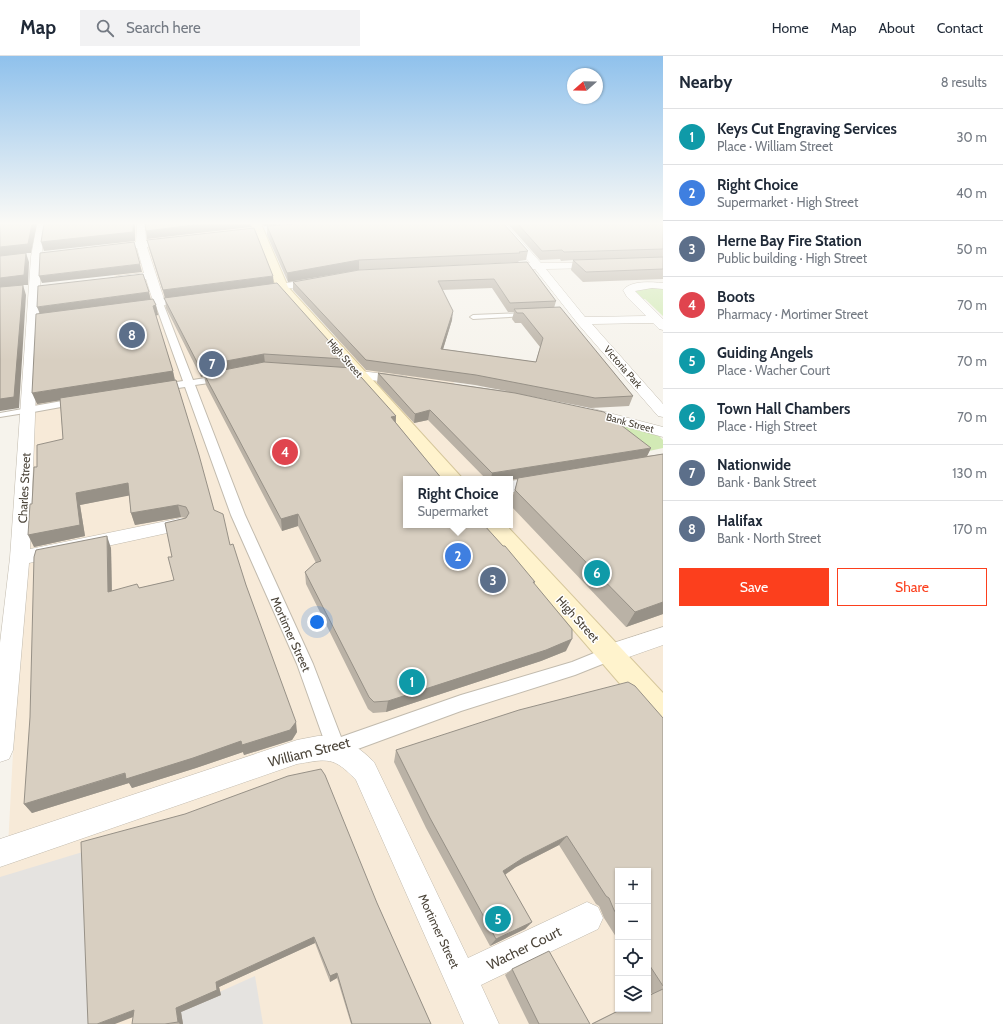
<!DOCTYPE html>
<meta charset="utf-8">
<style>
body{margin:0;font-family:Cabin,sans-serif;background:#f2f2f3;color:#1f2937}
.controls{position:absolute;right:12px;bottom:12px;display:grid;overflow:hidden;border-radius:0px;box-shadow:0 1px 3px #0004}
.controls button{width:36px;height:36px;display:grid;place-items:center;padding:0;border:0;border-bottom:1px solid #e0e1e3;background:#fff;color:#1f2937;font:20px sans-serif}
.compass{position:absolute;left:567px;top:12px;width:36px;height:36px;border-radius:50%;background:#fff;box-shadow:0 1px 3px #0004;rotate:250deg}
.you{position:absolute;left:317px;top:566px;width:14px;height:14px;margin:-10px;border:3px solid #fff;border-radius:50%;background:#1a73e8;box-shadow:0 0 0 6px #1a73e833}
.badge{display:grid;place-items:center;width:26px;height:26px;border-radius:50%;background:#fc3f1d;color:#fff;font-size:13px;font-weight:700}
.pin{position:absolute;translate:-50% -50%;border:2px solid #fff;box-shadow:0 1px 4px #0006}
.popup{position:absolute;left:403px;top:420px;width:110px;height:52px;box-sizing:border-box;display:grid;place-content:center;border-radius:0px;background:#fff;filter:drop-shadow(0 1px 3px #0005);font-size:13px;white-space:nowrap;color:#747a83}
.popup b{font-size:15px;color:#1f2937}
.popup::after{content:'';position:absolute;left:50%;top:100%;margin-left:-8px;border:8px solid transparent;border-top-color:#fff}
.list{margin:0;padding:0;list-style:none}
h2{display:flex;justify-content:space-between;align-items:center;height:52px;margin:0;padding:0 16px;font-size:17px}
h2 small{font-size:13px;font-weight:400;color:#747a83}
.list li{display:grid;grid-template-columns:26px 1fr auto;gap:12px;align-items:center;box-sizing:border-box;height:56px;padding:0 16px;border-top:1px solid #e0e1e3}
.list b{display:block;font-size:15px;white-space:nowrap}
.list p{margin:0;font-size:13px;white-space:nowrap;color:#747a83}
.list em{font-size:13px;font-style:normal;color:#747a83}
.actions{display:flex;gap:8px;padding:12px 16px}
.actions a{flex:1;padding:9px 0;border:1px solid #fc3f1d;border-radius:0px;text-align:center;font-size:14px;color:#fc3f1d}
.actions .main{background:#fc3f1d;color:#fff}
.icon{flex:none;width:22px;height:22px;fill:none;stroke:currentColor;stroke-width:2;stroke-linecap:round;stroke-linejoin:round}
.map{position:relative;flex:none;width:663px;height:968px;overflow:hidden}
header{display:flex;align-items:center;gap:24px;box-sizing:border-box;height:56px;padding:0 20px;background:#fff;border-bottom:1px solid #e0e1e3}
header strong{font-size:19px}
nav{display:flex;gap:22px;margin-inline-start:auto;font-size:14px}
.search{width:280px;height:36px;background:#f2f2f3;display:flex;align-items:center;gap:10px;box-sizing:border-box;padding:0 14px;border-radius:0px;color:#747a83;font-size:15px}
main{display:flex}
aside{flex:1;background:#fff}
.map>svg:first-child{display:block}
.commercial{fill:#f7ead8;fill-rule:evenodd}
.green{fill:#d2eab5}
.parking{fill:#e5e3e0}
.lines{fill:none;stroke-linecap:round;stroke-linejoin:round}
.service-casing{stroke:#c2bbae;stroke-width:2}
.pedestrian-casing{stroke:#c2bbae;stroke-width:2}
.minor-casing{stroke:#c2bbae;stroke-width:1}
.secondary-casing{stroke:#d6c79b;stroke-width:2}
.service{fill:#fff;fill-rule:evenodd}
.pedestrian{fill:#fff;fill-rule:evenodd}
.minor{fill:#fff;fill-rule:evenodd}
.secondary{fill:#fff3cd;fill-rule:evenodd}
.wall{fill:#bab2a6;fill-rule:evenodd}
.shaded-wall{fill:#979187}
.building{fill:#d8cfc1;stroke:#979187}
.labels{text-anchor:middle;dominant-baseline:central;stroke-width:3;stroke-linejoin:round;paint-order:stroke}
.far-street-label{font-size:10px;fill:#4b4439;stroke:#fff}
.street-label{font-size:12px;fill:#4b4439;stroke:#fff}
.near-street-label{font-size:14px;fill:#4b4439;stroke:#fff}
</style>
<header>
<strong>Map</strong>
<div class="search"><svg class="icon" aria-label="search" viewBox="0 0 24 24"><circle cx="10" cy="10" r="6"/><path d="M15 15l6 6"/></svg>Search here</div>
<nav><a>Home</a><a>Map</a><a>About</a><a>Contact</a></nav>
</header>
<main>
<div class="map">
<svg width="663" height="968" viewBox="0 0 663 968">
<rect width="100%" height="100%" fill="#f6f3ec"/>
<!-- commercial -->
<path class="commercial" d="M174,168H262L288,229L333,283L400,270L441,291L459,303L453,325L461,342L488,372L663,402V968H0V811L7,809L36,266L37,231L115,223L105,174ZM406,423H510V469H406ZM618,815H648V953H618Z"/>
<!-- green -->
<g class="green">
<path d="M644,231L663,232V260L645,243L640,244L635,237V235Z"/>
<path d="M607,365L659,380L663,384V392L649,395Z"/>
</g>
<!-- parking -->
<g class="parking">
<path d="M86,795L99,968H0V821Z"/>
<path d="M255,920L263,968H147L197,946Z"/>
</g>
<g class="lines">
<defs>
<g id="service">
<path d="M526,257L529,259L528,260L473,263L470,261L473,259Z"/>
<path d="M28,352L32,354L31,356L0,361V357Z"/>
</g>
<g id="pedestrian">
<path d="M159,244L163,247L193,324L223,319L228,322L223,325L195,329L245,459L313,608L341,681L461,639L572,606L609,591L615,593L617,598L615,603L575,619L461,655L336,701L329,698L297,608L231,459L185,331L158,335L153,332L158,329L183,325L155,247Z"/>
<path d="M79,342L83,343L84,345L83,347L28,357L23,354L28,351Z"/>
</g>
<g id="minor">
<path d="M37,168H46L41,201L30,493L181,462L188,464L190,468L188,472L181,474L29,507L13,694L9,703L0,706V587L10,502L31,201Z"/>
<path d="M137,168H145L146,185L173,181L178,184L173,187L147,191L164,243L191,240L195,241L197,243L195,245L131,254L127,253L125,251L127,249L153,245L146,223L118,226L113,223L118,220L144,217L137,192L111,196L106,193L111,190L136,186Z"/>
<path d="M497,168H506L541,207H601L602,209L601,211L597,212L546,213L585,261L646,260L627,241L623,234C631,224 652,226 663,227V233L652,232L635,235L663,263V274L659,273L653,267L592,268L663,348V361L658,360L578,268L535,213H500L499,211L500,209L504,208L530,207Z"/>
<path d="M318,222L322,223L323,225L322,227L262,237L256,234L262,231Z"/>
<path d="M360,315L402,320L407,321L409,324L407,327L402,328L355,322L353,319L355,316Z"/>
<path d="M586,351L663,371V381L581,358L579,355L581,352Z"/>
<path d="M542,421L548,422L551,426L548,430L510,437V425Z"/>
<path d="M663,571V589L609,608L601,605L598,598L601,591Z"/>
<path d="M318,680C342,679 358,690 374,706L468,902L587,846L598,851L603,862L598,873L481,929L499,968H464L356,724C333,700 328,703 297,708L0,811V783L297,684Z"/>
</g>
<g id="secondary">
<path d="M251,168H261L288,231L463,423H442L278,235Z"/>
<path d="M483,469H506L663,637V670L653,666Z"/>
</g>
</defs>
<!-- service casing -->
<use href="#service" class="service-casing"/>
<!-- pedestrian casing -->
<use href="#pedestrian" class="pedestrian-casing"/>
<!-- minor casing -->
<use href="#minor" class="minor-casing"/>
<!-- secondary casing -->
<use href="#secondary" class="secondary-casing"/>
<!-- service -->
<use href="#service" class="service"/>
<!-- pedestrian -->
<use href="#pedestrian" class="pedestrian"/>
<!-- minor -->
<use href="#minor" class="minor"/>
<!-- secondary -->
<use href="#secondary" class="secondary"/>
</g>
<!-- wall -->
<g class="wall">
<path d="M508,168H663V223L583,226L571,214L573,204L561,205L560,203L540,204Z"/>
<path d="M267,170L528,195L526,204L519,205L518,206L359,214L288,226L267,179Z"/>
<path d="M147,184L274,228L345,303V311L396,360V367L442,423L535,526L534,528L566,595L541,605L386,656L373,657L368,653L306,528L305,516L316,507L298,470L282,475L206,329L204,320L201,321L166,252L165,242L149,192Z"/>
<path d="M527,206L556,245L554,252L633,340L629,350L591,352L524,339L651,392L647,400L663,398V558L626,571L510,449L518,423H486L428,364L414,367L377,327L378,317L511,336L475,329L366,314L293,234V226ZM492,232L508,256H514L512,263L515,267H521L540,291L536,306L443,293L452,264L442,234Z"/>
<path d="M151,244L158,259H156L214,454L230,489L246,529L297,676L292,684L244,699L243,696L196,712L132,732L129,727L32,757L24,748L111,492L112,535L139,532L174,524L172,501L186,462L181,461L135,469L131,457L129,439L80,449L85,480L34,491L32,448L37,411L63,383L60,344L37,348Z"/>
<path d="M663,662V968H591L621,953H648V940L652,938L648,932V815H618V884L604,862L599,850L596,848L559,789L516,811L505,819L532,866L525,873L490,890L426,772L394,706L396,694Z"/>
<path d="M377,847L431,968H351L337,922L330,926L315,887L219,931L221,939L181,956L183,968H132Z"/>
<path d="M512,913L590,968H529L505,919Z"/>
</g>
<!-- shaded-wall -->
<g class="shaded-wall">
<path d="M32,168H37L31,197H26L29,206L28,229H23L26,239L19,352L0,355V191Z"/>
<path d="M133,168H135V185L44,195L41,186Z"/>
<path d="M201,168H250L251,171L147,183L146,175Z"/>
<path d="M263,168H288L264,170Z"/>
<path d="M359,204V214L288,226L287,217Z"/>
<path d="M140,208L142,216L42,227L39,220Z"/>
<path d="M273,220L274,229L165,242L163,234Z"/>
<path d="M149,236L151,244L40,258L37,251Z"/>
<path d="M156,249L158,259L155,260L153,250Z"/>
<path d="M453,255L452,264L440,303L441,293Z"/>
<path d="M264,298L265,308L204,318V320L201,321L199,310Z"/>
<path d="M173,315L175,326L37,348L32,337Z"/>
<path d="M430,354L428,364L414,367L415,358Z"/>
<path d="M396,360L395,372L391,361Z"/>
<path d="M651,392L646,402L510,424V423H491L492,417Z"/>
<path d="M128,427L132,439L80,449L85,480L34,491L28,479L76,437Z"/>
<path d="M178,449L181,461L135,469L131,457Z"/>
<path d="M298,458V470L282,475L281,463Z"/>
<path d="M107,480L111,492L112,548L108,536Z"/>
<path d="M663,546V558L626,571L635,556Z"/>
<path d="M572,583L566,595L541,605L386,656L388,645Z"/>
<path d="M296,666L297,676L292,684L244,699L243,696L196,712L132,732L129,727L32,757L24,748Z"/>
<path d="M567,780L559,789L516,811L497,824L503,815L523,802Z"/>
<path d="M532,866L525,873L490,890L496,883Z"/>
<path d="M314,881L315,887L219,931L221,939L181,956L183,968H180L178,966L176,952L216,926Z"/>
<path d="M337,917V922L330,926V920Z"/>
<path d="M134,954L141,958L115,968H97Z"/>
</g>
<!-- building -->
<g class="building">
<path d="M0,168H32L28,188L0,191Z"/>
<path d="M44,168H133V176L41,186Z"/>
<path d="M145,168H201L146,175Z"/>
<path d="M296,168H504L528,195L519,196L520,197L359,204L287,217L267,170Z"/>
<path d="M518,168H663V193L564,196L562,194L542,195Z"/>
<path d="M254,172L273,220L163,234L147,184Z"/>
<path d="M134,186L140,208L39,220L40,197Z"/>
<path d="M26,197L24,219L0,222V200Z"/>
<path d="M663,201V213L586,216L573,204Z"/>
<path d="M527,206L556,245L510,247L494,223L438,225L453,255L441,293L536,306L543,282L523,257H517L514,253L560,251L633,340L595,342L476,319L366,304L293,226L359,214Z"/>
<path d="M143,218L149,236L37,251L38,230Z"/>
<path d="M277,227L345,303L264,298L199,310L164,242Z"/>
<path d="M23,229L14,341L0,343V231Z"/>
<path d="M153,243L156,249L153,250L173,315L32,337L36,258Z"/>
<path d="M264,306L353,312L396,360L391,361L442,423H406V469H484L503,490H505L535,526H533L572,573V583L546,594L388,645L374,646L369,641L305,516L315,507L321,505L298,458L281,463L204,318Z"/>
<path d="M378,317L515,337L604,356L651,392L492,417L430,354L415,358Z"/>
<path d="M176,324L199,399L214,454L223,458L230,489L233,488L246,529L296,666L290,674L242,689L241,685L193,702L126,723L125,717L24,748L30,661L34,501L36,494L107,480L108,536L137,528L139,532L174,524L168,501H172L165,467L186,462L189,457L186,451L178,449L131,457L128,427L76,437L80,469L28,479L30,448H32L34,411H37V389L63,383L60,342Z"/>
<path d="M663,398V546L635,556L515,434L518,422Z"/>
<path d="M628,626L635,630L663,662V930L648,907V815H618V860L614,854L609,842L606,840L567,780L523,802L503,815L532,866L496,883L430,762L396,694L519,654Z"/>
<path d="M321,713L325,719L377,847L431,968H352L337,917L330,920L314,881L216,926L217,934L176,952L178,966L165,968H132L134,954L97,968H88L81,786L185,758L288,720Z"/>
<path d="M549,895L590,968H539L512,913Z"/>
<path d="M663,933V968H592L622,953H648V940Z"/>
</g>
<!-- sky -->
<linearGradient id="sky" x2="0" y2="1"><stop stop-color="#8fc1ec"/><stop offset="0.55" stop-color="#fbfaf6"/><stop offset="1" stop-color="#fbfaf6" stop-opacity="0"/></linearGradient>
<rect width="663" height="304" fill="url(#sky)"/>
<g class="labels">
<!-- far-street labels -->
<g class="far-street-label">
<text transform="translate(345 302) rotate(49)">High Street</text>
<text transform="translate(623 311) rotate(49)">Victoria Park</text>
<text transform="translate(630 367) rotate(15)">Bank Street</text>
</g>
<!-- street labels -->
<g class="street-label">
<text transform="translate(24 432) rotate(-87)">Charles Street</text>
<text transform="translate(578 563) rotate(48)">High Street</text>
<text transform="translate(291 578) rotate(66)">Mortimer Street</text>
<text transform="translate(439 875) rotate(65)">Mortimer Street</text>
</g>
<!-- near-street labels -->
<g class="near-street-label">
<text transform="translate(309 696) rotate(-14)">William Street</text>
<text transform="translate(524 892) rotate(-26)">Wacher Court</text>
</g>
</g>
</svg>
<div class="controls">
<button>+</button>
<button>−</button>
<button><svg class="icon" aria-label="locate" viewBox="0 0 24 24"><circle cx="12" cy="12" r="6"/><path d="M12 2v4M12 18v4M2 12h4M18 12h4"/></svg></button>
<button><svg class="icon" aria-label="layers" viewBox="0 0 24 24"><path d="M12 4l9 5-9 5-9-5zM3 14l9 5 9-5"/></svg></button>
</div>
<svg class="compass" viewBox="-18 -18 36 36"><path d="M0-13l5 13h-10z" fill="#e53935"/><path d="M0 13l5-13h-10z" fill="#747a83"/></svg>
<div class="you"></div>
<div class="pin badge" style="left:412px;top:626px;background:#0f9aa8">1</div>
<div class="pin badge" style="left:458px;top:500px;background:#3f7fe0">2</div>
<div class="popup"><b>Right Choice</b>Supermarket</div>
<div class="pin badge" style="left:493px;top:524px;background:#5c6f8a">3</div>
<div class="pin badge" style="left:285px;top:396px;background:#e0444e">4</div>
<div class="pin badge" style="left:498px;top:863px;background:#0f9aa8">5</div>
<div class="pin badge" style="left:597px;top:517px;background:#0f9aa8">6</div>
<div class="pin badge" style="left:212px;top:308px;background:#5c6f8a">7</div>
<div class="pin badge" style="left:132px;top:279px;background:#5c6f8a">8</div>
</div>
<aside>
<h2>Nearby<small>8 results</small></h2>
<ul class="list">
<li><span class="badge" style="background:#0f9aa8">1</span><div><b>Keys Cut Engraving Services</b><p>Place · William Street</p></div><em>30 m</em></li>
<li><span class="badge" style="background:#3f7fe0">2</span><div><b>Right Choice</b><p>Supermarket · High Street</p></div><em>40 m</em></li>
<li><span class="badge" style="background:#5c6f8a">3</span><div><b>Herne Bay Fire Station</b><p>Public building · High Street</p></div><em>50 m</em></li>
<li><span class="badge" style="background:#e0444e">4</span><div><b>Boots</b><p>Pharmacy · Mortimer Street</p></div><em>70 m</em></li>
<li><span class="badge" style="background:#0f9aa8">5</span><div><b>Guiding Angels</b><p>Place · Wacher Court</p></div><em>70 m</em></li>
<li><span class="badge" style="background:#0f9aa8">6</span><div><b>Town Hall Chambers</b><p>Place · High Street</p></div><em>70 m</em></li>
<li><span class="badge" style="background:#5c6f8a">7</span><div><b>Nationwide</b><p>Bank · Bank Street</p></div><em>130 m</em></li>
<li><span class="badge" style="background:#5c6f8a">8</span><div><b>Halifax</b><p>Bank · North Street</p></div><em>170 m</em></li>
</ul>
<div class="actions"><a class="main">Save</a><a>Share</a></div>
</aside>
</main>
